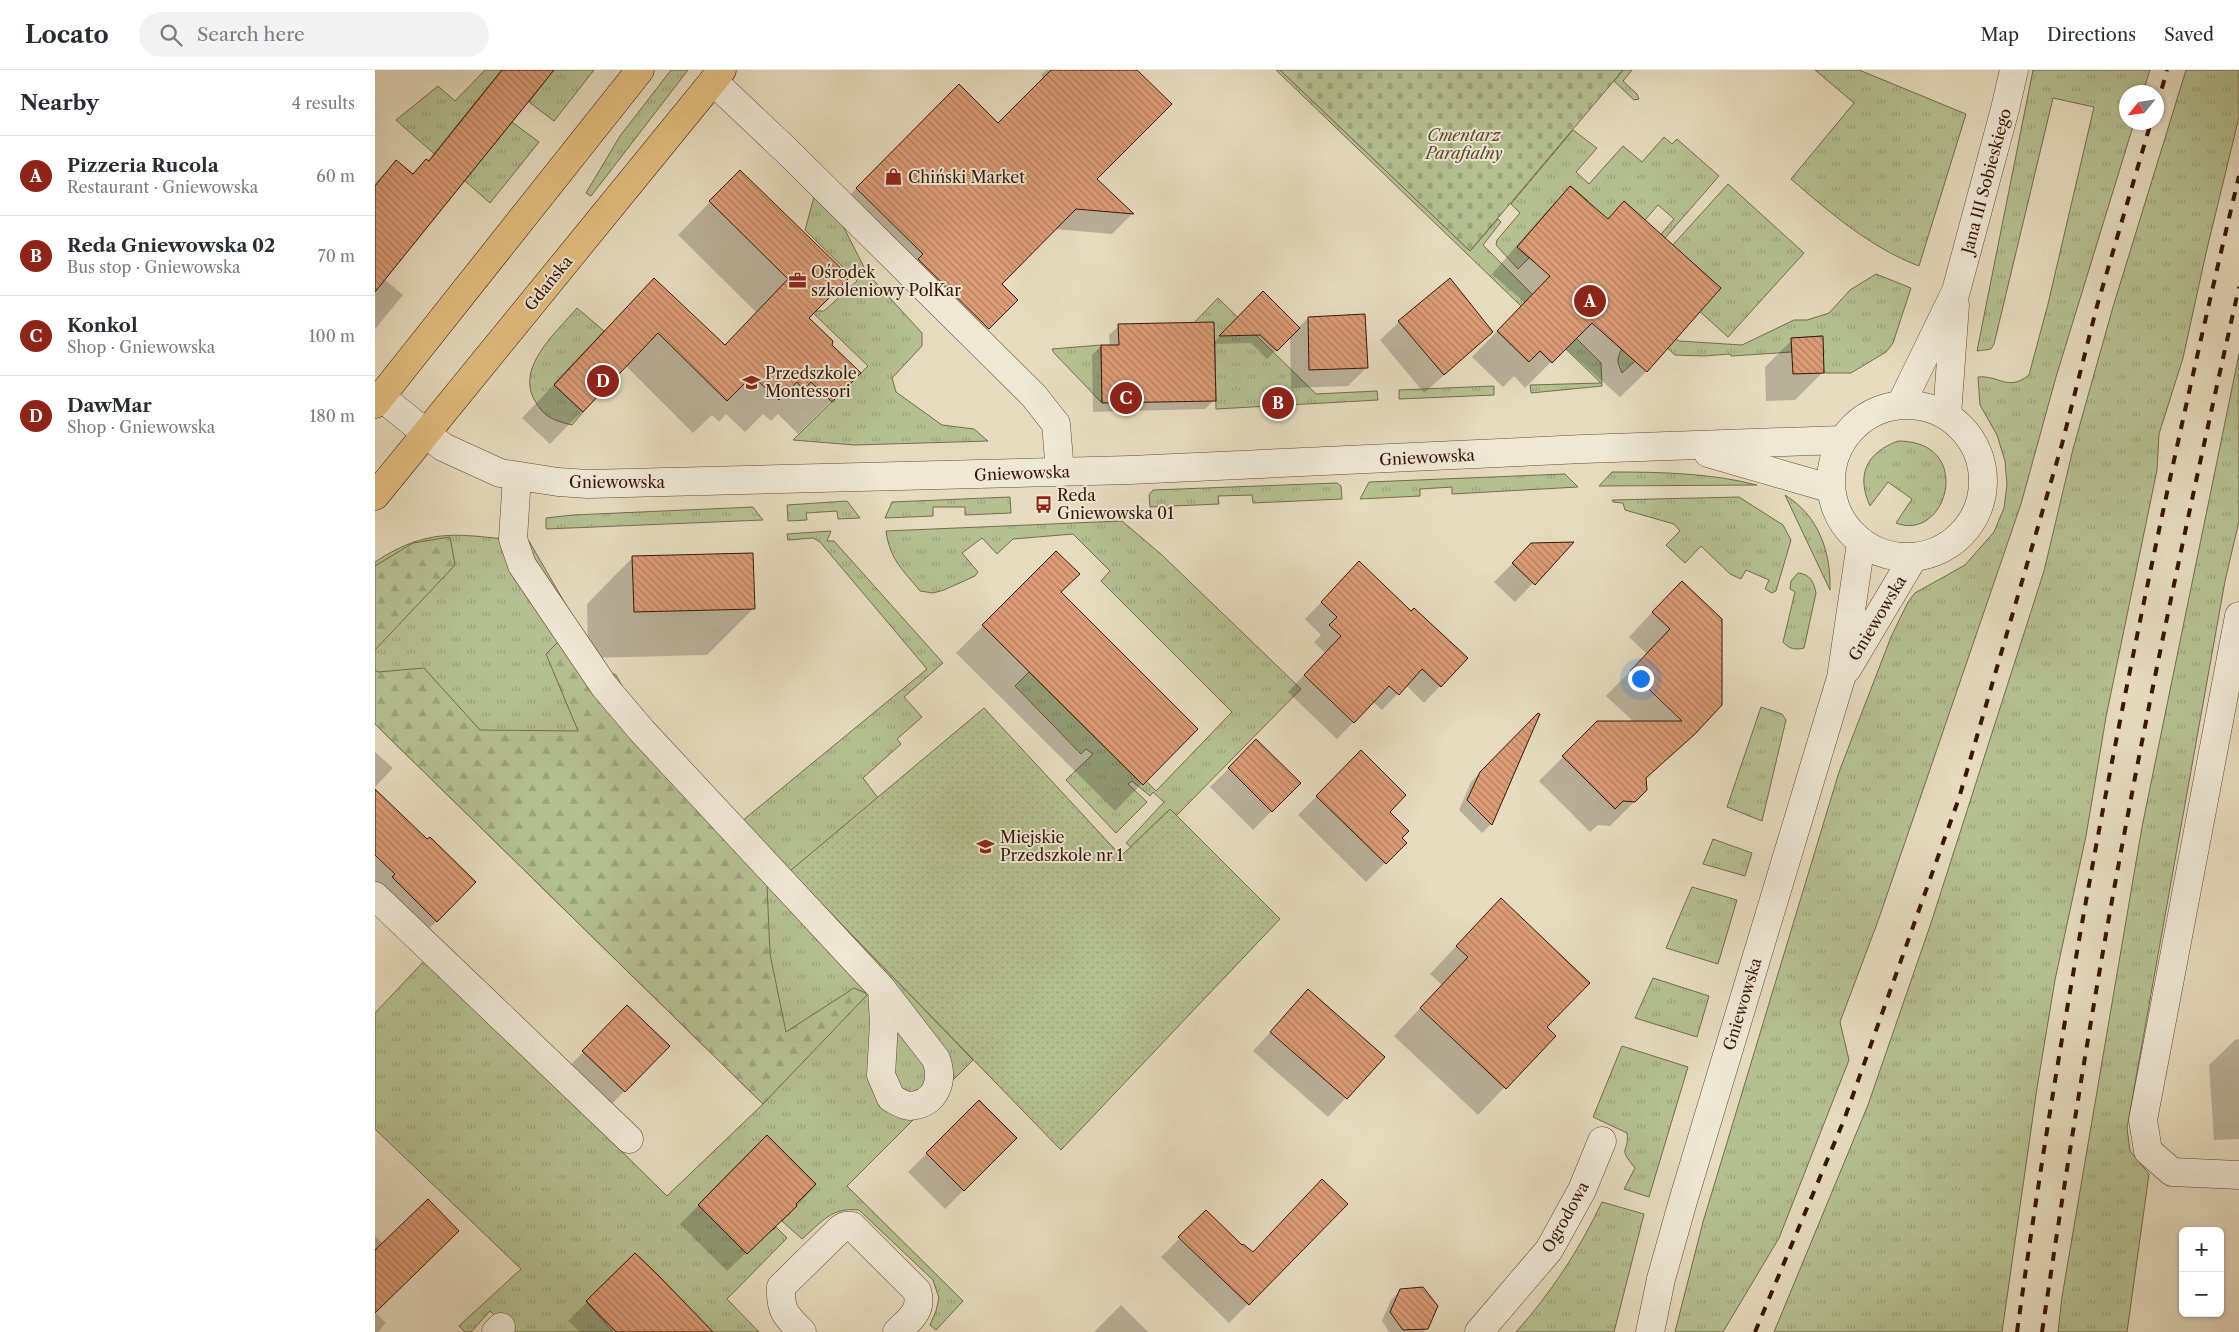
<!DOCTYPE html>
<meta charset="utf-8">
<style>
body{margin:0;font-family:"Libre Caslon Text",serif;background:#f2f2f3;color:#2b2b33}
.controls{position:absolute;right:15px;bottom:15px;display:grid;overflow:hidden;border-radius:8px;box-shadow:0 1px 4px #0004}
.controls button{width:45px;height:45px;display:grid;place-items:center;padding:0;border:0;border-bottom:1px solid #e1e1e2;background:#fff;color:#2b2b33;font:25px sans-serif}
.compass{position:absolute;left:1744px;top:15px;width:45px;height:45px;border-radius:50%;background:#fff;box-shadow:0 1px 4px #0004;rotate:240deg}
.you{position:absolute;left:1265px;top:608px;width:18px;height:18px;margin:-12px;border:4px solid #fff;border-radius:50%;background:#1a73e8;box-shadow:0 0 0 8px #1a73e833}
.badge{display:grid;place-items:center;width:32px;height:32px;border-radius:50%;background:#8f2418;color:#fff;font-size:16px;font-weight:700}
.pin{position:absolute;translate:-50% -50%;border:2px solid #fff;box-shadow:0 1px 5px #0006}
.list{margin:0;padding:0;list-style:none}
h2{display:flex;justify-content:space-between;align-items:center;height:65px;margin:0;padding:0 20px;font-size:21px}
h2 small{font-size:16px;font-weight:400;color:#7c7c81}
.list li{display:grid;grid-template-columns:32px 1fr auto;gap:15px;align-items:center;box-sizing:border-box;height:80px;padding:0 20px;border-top:1px solid #e1e1e2}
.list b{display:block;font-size:19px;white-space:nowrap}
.list p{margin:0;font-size:16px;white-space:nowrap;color:#7c7c81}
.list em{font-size:16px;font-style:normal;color:#7c7c81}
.icon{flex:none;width:28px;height:28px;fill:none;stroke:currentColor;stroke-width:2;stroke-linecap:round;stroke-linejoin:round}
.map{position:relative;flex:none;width:1864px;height:1262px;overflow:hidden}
header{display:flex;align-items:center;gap:30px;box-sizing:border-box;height:70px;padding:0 25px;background:#fff;border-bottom:1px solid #e1e1e2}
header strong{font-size:24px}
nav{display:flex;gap:28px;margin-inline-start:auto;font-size:18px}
.search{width:350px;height:45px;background:#f2f2f3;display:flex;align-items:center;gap:12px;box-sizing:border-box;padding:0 18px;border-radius:28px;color:#7c7c81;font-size:19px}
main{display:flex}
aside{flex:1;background:#fff}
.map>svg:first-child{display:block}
.grass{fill:url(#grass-tufts);stroke:#766b4b}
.forest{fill:url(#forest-firs);stroke:#766b4b}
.cemetery{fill:url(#cemetery-stones);stroke:#766b4b}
.park{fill:url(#park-dots);stroke:#766b4b}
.shadow{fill:#0003}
.building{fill:url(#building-back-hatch);stroke:#371605}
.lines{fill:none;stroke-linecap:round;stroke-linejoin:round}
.minor-casing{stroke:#634733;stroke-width:29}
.major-casing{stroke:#371605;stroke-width:29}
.minor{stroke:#efe8d5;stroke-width:28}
.major{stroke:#e3be7f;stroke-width:28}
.rail{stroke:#371605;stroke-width:4;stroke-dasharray:9 9;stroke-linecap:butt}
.labels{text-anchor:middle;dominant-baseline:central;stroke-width:4;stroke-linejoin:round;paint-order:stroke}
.park-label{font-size:16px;font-style:italic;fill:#5d492f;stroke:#efe8d5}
.poi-label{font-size:16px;fill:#371605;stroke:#efe8d5;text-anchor:start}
.street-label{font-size:16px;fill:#371605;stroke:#efe8d5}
</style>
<header>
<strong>Locato</strong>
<div class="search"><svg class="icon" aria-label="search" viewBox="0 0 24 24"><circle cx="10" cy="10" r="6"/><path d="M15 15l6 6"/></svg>Search here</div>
<nav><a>Map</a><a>Directions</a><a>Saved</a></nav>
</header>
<main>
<aside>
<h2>Nearby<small>4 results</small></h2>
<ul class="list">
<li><span class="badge">A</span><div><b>Pizzeria Rucola</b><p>Restaurant · Gniewowska</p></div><em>60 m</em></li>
<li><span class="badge">B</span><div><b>Reda Gniewowska 02</b><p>Bus stop · Gniewowska</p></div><em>70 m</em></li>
<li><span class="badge">C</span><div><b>Konkol</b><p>Shop · Gniewowska</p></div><em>100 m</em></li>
<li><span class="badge">D</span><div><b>DawMar</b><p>Shop · Gniewowska</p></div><em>180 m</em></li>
</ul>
</aside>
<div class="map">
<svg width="1864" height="1262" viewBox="0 0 1864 1262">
<defs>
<pattern id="grass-tufts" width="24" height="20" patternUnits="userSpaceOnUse" patternTransform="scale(1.25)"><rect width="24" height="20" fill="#b5c091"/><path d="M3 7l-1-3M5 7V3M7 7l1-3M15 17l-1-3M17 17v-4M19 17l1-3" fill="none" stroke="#9ca47c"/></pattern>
<pattern id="forest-firs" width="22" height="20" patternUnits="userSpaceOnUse" patternTransform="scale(1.25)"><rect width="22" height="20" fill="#b5c091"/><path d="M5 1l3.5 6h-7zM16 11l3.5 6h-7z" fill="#9ca47c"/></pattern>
<pattern id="cemetery-stones" width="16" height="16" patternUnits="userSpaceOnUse" patternTransform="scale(1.25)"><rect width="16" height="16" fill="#b5c091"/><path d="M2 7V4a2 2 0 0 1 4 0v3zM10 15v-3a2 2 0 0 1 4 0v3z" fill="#9ca47c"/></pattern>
<pattern id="park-dots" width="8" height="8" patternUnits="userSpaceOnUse" patternTransform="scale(1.25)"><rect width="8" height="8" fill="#b5c091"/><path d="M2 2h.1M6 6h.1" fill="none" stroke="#9ca47c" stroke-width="1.8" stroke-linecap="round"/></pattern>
<pattern id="building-back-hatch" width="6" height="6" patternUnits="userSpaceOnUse" patternTransform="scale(1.25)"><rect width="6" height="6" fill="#db9c76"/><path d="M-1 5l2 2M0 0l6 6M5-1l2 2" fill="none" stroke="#b27e5f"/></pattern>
</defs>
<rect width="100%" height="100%" fill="#e6dbbe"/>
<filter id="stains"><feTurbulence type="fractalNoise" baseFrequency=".004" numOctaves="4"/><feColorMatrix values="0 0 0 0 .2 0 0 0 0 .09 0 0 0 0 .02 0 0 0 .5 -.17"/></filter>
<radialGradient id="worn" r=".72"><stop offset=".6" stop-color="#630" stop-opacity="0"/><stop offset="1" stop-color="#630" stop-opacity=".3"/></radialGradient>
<!-- grass -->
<g class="grass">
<path d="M110,0H127L80,59L111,84L137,52L164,72L115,133L21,50L63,16L80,31Z"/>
<path d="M165,0H219L179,51L154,32L173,7Z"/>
<path d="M296,0H313L216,126L211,123L245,66Z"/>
<path d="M901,0H905L1095,181L1123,149L1126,152L1108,175L1226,293L1227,316L1156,323L1155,315L1226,313Z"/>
<path d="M1248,0H1257L1248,11L1262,24L1264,29L1259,30L1239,11Z"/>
<path d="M1440,0H1484L1591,44L1544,196C1496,178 1454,142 1416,109L1479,33Z"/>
<path d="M1658,0H1775L1768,22H1752V52L1759,53L1681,307L1646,434L1503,851L1465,952L1474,990L1404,1168L1348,1262H1300L1328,1152L1464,702L1516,567L1533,532L1540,523L1590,495L1619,462L1629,438L1632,415L1630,391L1622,365L1605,335L1603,307C1624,305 1633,322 1654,305L1673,234L1719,37L1678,28L1619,274L1616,279L1602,281Z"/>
<path d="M1811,0H1864V47L1831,183L1808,288L1784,364L1782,400L1731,647L1711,766L1680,910L1662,1018L1627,1262H1399L1493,1035L1556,853L1669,501L1698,379L1738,237Z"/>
<path d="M1198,60L1222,78L1201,102L1214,114L1248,76L1267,92L1289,67L1297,74L1302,69L1344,106L1270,191L1266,188L1299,149L1283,135L1270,150H1233L1207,139L1213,131L1196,116L1142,177L1154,188L1143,199L1121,175L1122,170L1145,143L1136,134Z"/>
<path d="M1353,114L1429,183L1353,267L1277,198Z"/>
<path d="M439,127L468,156L492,203L547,263V276L517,308L521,322L567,355L599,359L613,371L480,375L418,370L493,296L436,241H449L482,211L430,160Z"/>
<path d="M1501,204L1536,218L1518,273L1511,282L1476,303H1449L1447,266L1417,268V282L1356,286L1355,284L1329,286L1300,285L1271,259L1250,282L1260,291L1247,303C1246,300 1243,295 1243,291C1243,278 1261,259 1273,256L1288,268L1294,263L1304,271L1367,275L1419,250H1432L1454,243L1475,220Z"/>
<path d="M843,228L941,324L1002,321L1003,330L841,339L840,271L811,272V261Z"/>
<path d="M202,238L229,261L179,314L208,342L197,355C178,350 170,348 160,331C140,297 182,262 202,238Z"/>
<path d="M726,275L727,333L679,283L677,279Z"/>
<path d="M1864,284V451L1850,511L1752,1058L1755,1081L1774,1104L1752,1262H1683L1687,1227L1767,757Z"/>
<path d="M1119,316V325L1024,329V320Z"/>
<path d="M1523,371C1601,371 1572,473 1521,453L1537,429L1513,412L1495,436C1481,405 1491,383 1523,371Z"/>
<path d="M1237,402C1285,402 1335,403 1382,415L1224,416Z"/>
<path d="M1190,404L1203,417L1077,424V417L1045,419V426L985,429L994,412Z"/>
<path d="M962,413L966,416L967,429L878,433L877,425L843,426L844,434L775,437L774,425L778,420Z"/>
<path d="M1410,425C1444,446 1456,482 1455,520Z"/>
<path d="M635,427L636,443L590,445V437H558V446L510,448L517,432Z"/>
<path d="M1364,427L1408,455L1416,470L1401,521L1397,523L1390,519L1394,510L1371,500L1366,509L1355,504L1326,476L1310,493L1291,475L1305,461L1299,454L1250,440L1248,433L1238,432L1237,430Z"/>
<path d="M472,431L485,448L463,449L462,441L431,443L432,450L413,451L412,435Z"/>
<path d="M378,437L388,450L171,459V448L198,445Z"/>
<path d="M747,451L787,485L926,619L801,746L794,740L756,777L751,773L789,732L778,722L775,726L757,711L753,714L772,732L741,763L691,710L718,684L711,679L706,684L640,616L654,602L767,714L771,711L781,721L857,642L726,511L735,501L698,464L638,469L622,484L607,468L587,483L603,502L600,506L569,520L558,523L545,521C528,500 515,490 511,461Z"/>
<path d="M456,461L452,471H459L568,593L529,627L547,647L522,669L526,674L488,708L503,728L416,801L598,990L472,1116L588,1231L561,1260L555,1255L561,1241L564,1228L558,1210L484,1140C456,1137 447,1152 427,1169L407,1151L441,1114L392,1065L323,1135L371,1183L396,1159L398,1160L401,1157L412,1168L352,1229L384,1262H320L329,1253L260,1183L211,1231L238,1262H136L115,1241L96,1262H90L84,1256L146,1199L0,1059V943L51,889L292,1126L388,1034L0,654V492C59,453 90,467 154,471L228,599L241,605L252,625L367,751L552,599L445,472L438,468L413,470L412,464Z"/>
<path d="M1423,503C1435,504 1439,512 1441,523L1429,578C1420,580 1414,579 1408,572L1420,522L1415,519L1416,511Z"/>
<path d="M1386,637L1407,644L1411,650L1387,751L1352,737Z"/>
<path d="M1338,769L1377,783L1370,806L1328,794Z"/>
<path d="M1317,817L1362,830L1343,894L1291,878Z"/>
<path d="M1278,908L1334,926L1322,967L1260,948Z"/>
<path d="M1247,976L1313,997L1274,1127L1249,1119L1260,1098C1241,1075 1255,1084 1252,1063L1218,1047Z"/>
<path d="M1227,1132L1269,1144L1239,1262H1141C1177,1222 1204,1180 1227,1132Z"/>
</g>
<!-- forest -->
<g class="forest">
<path d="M75,467L80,495L0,580V496L38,473Z"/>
<path d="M184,571L392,815L395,884L411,962L479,918L493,924L388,1034L0,654V600L3,602L49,598L105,660L203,661L171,584Z"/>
</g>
<!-- cemetery -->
<path class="cemetery" d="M905,0H1248L1095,181Z"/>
<!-- park -->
<path class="park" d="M609,638L746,786L795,739L905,849L686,1080L415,801Z"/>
<!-- shadow -->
<g class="shadow">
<path d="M126,0H163L9,209L28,225L0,259V113L21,92L37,105L52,91Z"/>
<path d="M671,0H760L721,109L757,144L737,164L680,159L625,214L641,230L593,279L461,139L584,16L623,55L669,9L666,5Z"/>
<path d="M365,101L432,248L456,275L484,303L423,364L403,344L396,351L388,344L370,362L351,344L344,352L337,345L318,363L251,296L175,374L147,348L279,210L349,276L381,242L303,165Z"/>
<path d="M1196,117L1232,150L1249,133L1345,219L1271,302L1245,327L1190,278L1150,318L1139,306L1128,317L1097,287L1150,233L1117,204L1170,143Z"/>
<path d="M888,223L923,258L933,248L991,298L973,316L916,318L915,266L892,289L876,273L838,274L839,330L830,339L718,342L717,285L726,276H735L734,265L744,256L838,273Z"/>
<path d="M1024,252L1117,262L1049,323L1005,270Z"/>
<path d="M1417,270L1448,302L1420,330L1391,331L1390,297Z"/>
<path d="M1196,473L1140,532L1119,512L1157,474Z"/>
<path d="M681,483L685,522L821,659L740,741L581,583Z"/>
<path d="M258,487L378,539L332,585L213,588L212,534Z"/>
<path d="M968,510L1065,616L1049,633L1031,615L1007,640L998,632L962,669L913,622L950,583L939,572L946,565L930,549Z"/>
<path d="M1282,537L1346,635L1270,708L1271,720L1235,756L1223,755L1215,762L1164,711L1223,652H1259L1231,626L1272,584L1254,567Z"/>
<path d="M1163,644L1116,754L1107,763L1084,740L1096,712Z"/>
<path d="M0,682L18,698L0,717Z"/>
<path d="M986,682L1025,768L1030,773L991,812L923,745Z"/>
<path d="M863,689L924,713L878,760L835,717Z"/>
<path d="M0,720L62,851L37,875L0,838Z"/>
<path d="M1099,857L1170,957L1179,966L1103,1045L1019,966L1067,915L1055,904Z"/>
<path d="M933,921L1008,987L953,1047L878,981Z"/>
<path d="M234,955L293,976L231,1040L190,1001Z"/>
<path d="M1864,969V1069L1839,1070L1834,995L1860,970Z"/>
<path d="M604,1032L640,1068L570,1139L533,1102Z"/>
<path d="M392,1067L402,1154L352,1201L305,1154Z"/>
<path d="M971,1134L854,1253L786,1187L831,1142L867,1177L877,1183Z"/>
<path d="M0,1166L8,1174L0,1242L11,1253L3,1262H0Z"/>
<path d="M260,1184L337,1262H205L193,1251Z"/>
<path d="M1026,1220L1052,1258L1048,1262H1014L1007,1251L1016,1230Z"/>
<path d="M746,1235L773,1262H719Z"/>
</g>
<!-- building -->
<g class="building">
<path d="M127,0H179L0,222V116L21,90L38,104L51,89L54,91Z"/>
<path d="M676,0H762L797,34L722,109L759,144L701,139L627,214L643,230L614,259L543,189L548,184L481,118L584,14L623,53Z"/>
<path d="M365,100L475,207L434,248L458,271L457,275L486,303L457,332L436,312L429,320L422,312L404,330L384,312L377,320L370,313L352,331L283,263L208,342L179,315L279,208L350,275L413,209L334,131Z"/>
<path d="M1195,116L1233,149L1249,131L1346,218L1272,302L1217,253L1177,293L1165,281L1154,292L1122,261L1175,206L1142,177Z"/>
<path d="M1075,208L1118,262L1069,305L1023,251Z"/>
<path d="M888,221L925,258L902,281L885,265L844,266Z"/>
<path d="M990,244L993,298L934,300L933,247Z"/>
<path d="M839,252L841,331L727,333L726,275H744L743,254Z"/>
<path d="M1448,266L1449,303L1418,304L1416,268Z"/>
<path d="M1199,472L1160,515L1137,493L1156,473Z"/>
<path d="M681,481L705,504L686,522L823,659L768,715L607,555Z"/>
<path d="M378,483L380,539L259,542L257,486Z"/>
<path d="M984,491L1036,541L1039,538L1093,588L1066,617L1047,599L1024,625L1014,616L979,653L929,605L966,566L954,555L962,547L946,532Z"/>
<path d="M1307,511L1347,549V635L1320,664L1271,708L1272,720L1260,732L1248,731L1240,739L1187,686L1222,651H1307L1255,601L1295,559L1277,542Z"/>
<path d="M1163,643L1165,644L1117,755L1092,730L1105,702Z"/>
<path d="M881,669L926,713L897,742L853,698Z"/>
<path d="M986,680L1031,725L1015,742L1034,761L1027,768L1032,773L1011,794L941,726Z"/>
<path d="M0,719L52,769L55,767L101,812L62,852L17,807L20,804L0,785Z"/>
<path d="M1126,828L1215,913L1172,957L1181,966L1131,1019L1045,938L1093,887L1081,876Z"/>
<path d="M933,919L1010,987L972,1029L895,962Z"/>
<path d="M252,935L295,976L250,1022L207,981Z"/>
<path d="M604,1030L642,1068L589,1121L551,1083Z"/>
<path d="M392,1065L441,1114L421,1134L422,1136L372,1184L323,1135Z"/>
<path d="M947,1109L973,1134L874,1235L803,1167L831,1140L867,1175L868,1174L878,1182Z"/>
<path d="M53,1129L84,1161L0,1243V1180Z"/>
<path d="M260,1183L282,1204L338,1262H241L211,1231Z"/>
<path d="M1048,1217L1063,1236L1053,1259L1028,1260L1015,1242L1025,1219Z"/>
</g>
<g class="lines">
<defs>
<g id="minor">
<path d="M338,11L413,82L659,326L681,354L685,402"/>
<path d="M6,327L68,377L125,403L183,412L213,414L755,400L1208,379L1466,370"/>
<path d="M1526,334L1581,221L1630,39L1639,0"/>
<circle cx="1532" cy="411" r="76"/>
<path d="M1572,345L1580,235"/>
<path d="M1333,383L1454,418"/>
<path d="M142,406L138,469L147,495L229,616L267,661L507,919L509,953L506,1005L516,1028C522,1031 529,1036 535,1036C561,1034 569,1011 561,989L507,919"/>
<path d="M1864,546L1768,1050L1773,1081L1797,1102L1864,1105"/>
<path d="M1472,599L1538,488"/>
<path d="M0,826L254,1069"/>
<path d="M121,1262L126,1257"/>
<path d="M427,1262C411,1246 405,1241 406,1217L465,1159L470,1156H477L542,1221C548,1241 535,1249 522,1262"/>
<path d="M1104,1262L1174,1180L1207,1120L1227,1071"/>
<path d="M1275,1262L1286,1209L1308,1131L1466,608L1486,473"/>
</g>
<g id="major">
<path d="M0,334L265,0"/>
<path d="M0,426L347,0"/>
</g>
</defs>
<!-- minor casing -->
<use href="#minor" class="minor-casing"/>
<!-- major casing -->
<use href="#major" class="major-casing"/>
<!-- minor -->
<use href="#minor" class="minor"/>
<!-- major -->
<use href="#major" class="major"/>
<!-- rail -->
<g class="rail">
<path d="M1782,36L1792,0"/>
<path d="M1380,1262L1469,1050L1584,728L1687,374L1722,236L1776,52"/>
<path d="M1642,1262C1696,873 1773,487 1864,106"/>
<path d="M1667,1262C1690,1109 1714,956 1742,803C1778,607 1820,412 1864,217"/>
</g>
</g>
<!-- icons -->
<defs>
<symbol id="shop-bare" viewBox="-9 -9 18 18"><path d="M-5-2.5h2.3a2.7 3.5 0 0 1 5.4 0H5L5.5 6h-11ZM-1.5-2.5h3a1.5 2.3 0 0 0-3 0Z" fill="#8f2418" stroke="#efe8d5" stroke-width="2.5" paint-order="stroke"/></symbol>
<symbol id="office-bare" viewBox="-9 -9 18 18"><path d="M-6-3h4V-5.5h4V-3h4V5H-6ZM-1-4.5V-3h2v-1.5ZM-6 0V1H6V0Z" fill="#8f2418" stroke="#efe8d5" stroke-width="2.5" paint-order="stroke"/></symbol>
<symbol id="school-bare" viewBox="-9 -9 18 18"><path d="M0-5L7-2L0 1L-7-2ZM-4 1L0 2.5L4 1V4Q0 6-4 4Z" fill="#8f2418" stroke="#efe8d5" stroke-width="2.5" paint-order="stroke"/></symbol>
<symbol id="bus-bare" viewBox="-9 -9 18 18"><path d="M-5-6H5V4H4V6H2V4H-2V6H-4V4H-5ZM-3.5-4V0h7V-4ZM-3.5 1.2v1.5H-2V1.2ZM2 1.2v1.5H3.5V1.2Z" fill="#8f2418" stroke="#efe8d5" stroke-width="2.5" paint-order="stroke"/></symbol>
</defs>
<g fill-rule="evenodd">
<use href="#shop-bare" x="506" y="94" width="25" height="25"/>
<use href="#office-bare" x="410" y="198" width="25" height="25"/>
<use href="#school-bare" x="364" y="300" width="25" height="25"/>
<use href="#bus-bare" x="656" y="422" width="25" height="25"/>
<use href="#school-bare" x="598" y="764" width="25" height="25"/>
</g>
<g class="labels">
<!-- park labels -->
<g class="park-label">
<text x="1089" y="65">Cmentarz<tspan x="1089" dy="18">Parafialny</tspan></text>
</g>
<!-- poi labels -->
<g class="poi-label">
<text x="533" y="107">Chiński Market</text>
<text x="436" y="202">Ośrodek<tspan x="436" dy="18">szkoleniowy PolKar</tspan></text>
<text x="390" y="303">Przedszkole<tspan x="390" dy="18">Montessori</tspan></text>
<text x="682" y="425">Reda<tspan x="682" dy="18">Gniewowska 01</tspan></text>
<text x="625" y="767">Miejskie<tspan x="625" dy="18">Przedszkole nr 1</tspan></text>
</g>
<!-- street labels -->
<g class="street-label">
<text transform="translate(1611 111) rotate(-75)">Jana III Sobieskiego</text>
<text transform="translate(173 213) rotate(-51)">Gdańska</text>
<text transform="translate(1052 387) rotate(-3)">Gniewowska</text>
<text transform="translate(647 403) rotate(-2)">Gniewowska</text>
<text x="242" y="412">Gniewowska</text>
<text transform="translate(1502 548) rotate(-59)">Gniewowska</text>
<text transform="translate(1367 934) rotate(-73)">Gniewowska</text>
<text transform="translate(1190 1147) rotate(-61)">Ogrodowa</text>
</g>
</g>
<rect width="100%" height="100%" filter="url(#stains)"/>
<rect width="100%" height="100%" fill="url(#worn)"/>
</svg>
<div class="controls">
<button>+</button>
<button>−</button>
</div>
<svg class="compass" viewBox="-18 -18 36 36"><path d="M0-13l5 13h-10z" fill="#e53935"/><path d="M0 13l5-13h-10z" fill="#7c7c81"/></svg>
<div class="you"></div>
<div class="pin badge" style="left:1215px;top:231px">A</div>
<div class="pin badge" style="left:903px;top:333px">B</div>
<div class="pin badge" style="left:751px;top:328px">C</div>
<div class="pin badge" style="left:228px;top:311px">D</div>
</div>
</main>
